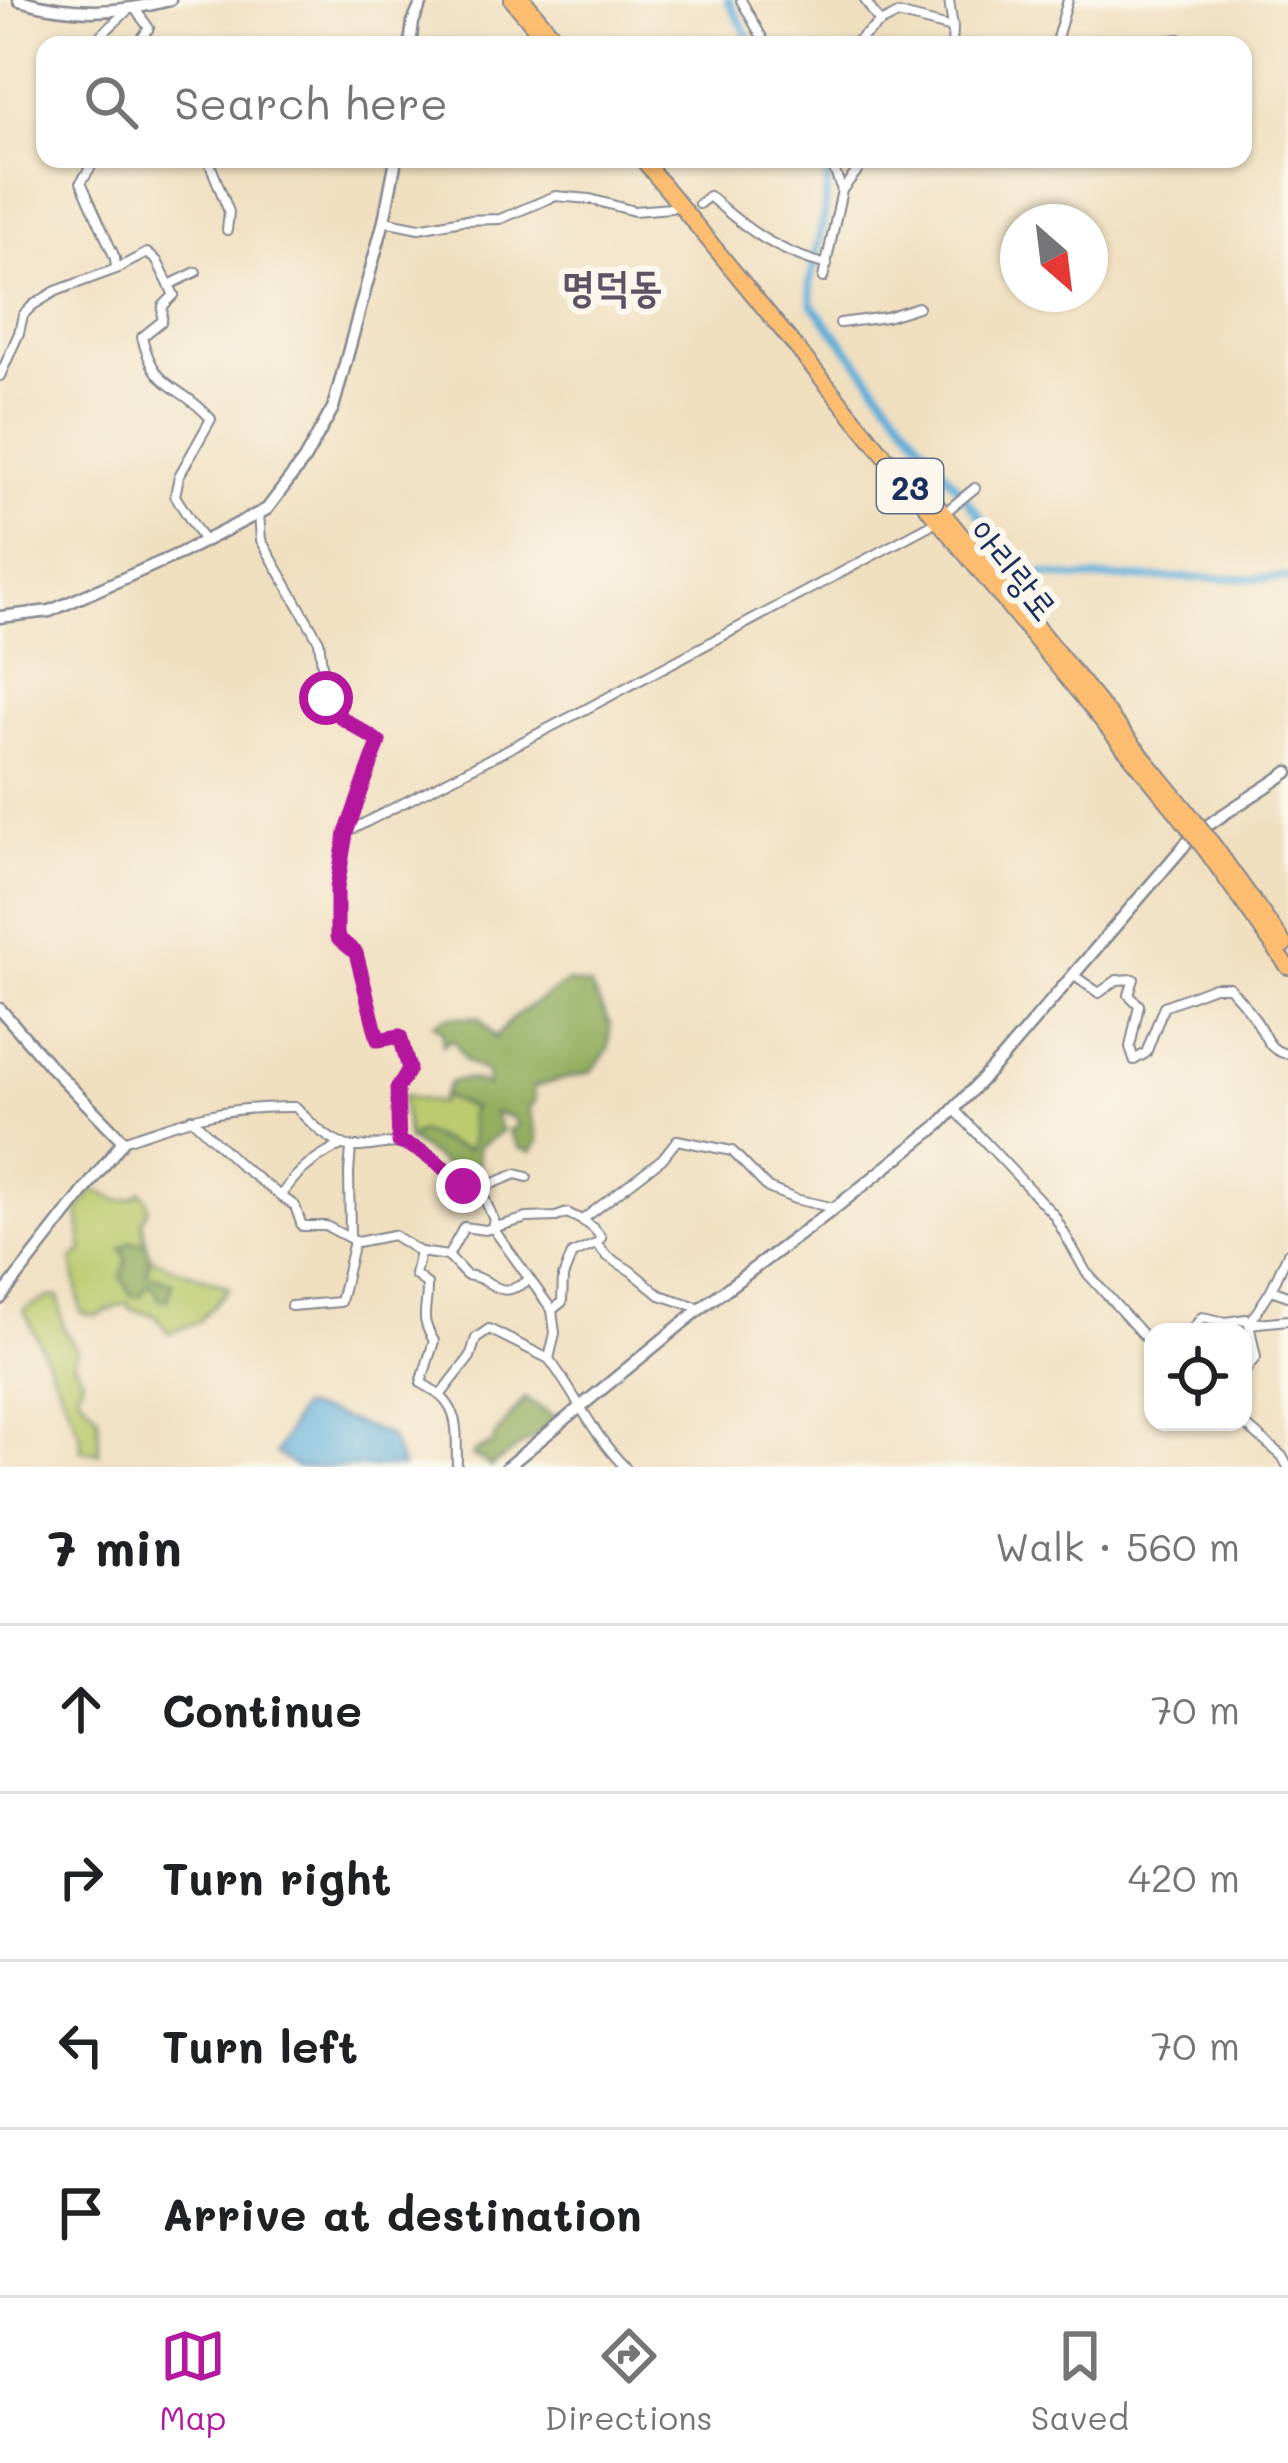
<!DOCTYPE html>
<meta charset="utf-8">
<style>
body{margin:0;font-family:Mali,"Poor Story",sans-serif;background:#f6f6f6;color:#202124}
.controls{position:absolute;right:36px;bottom:36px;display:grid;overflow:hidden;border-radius:24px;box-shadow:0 3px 9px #0004}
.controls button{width:108px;height:108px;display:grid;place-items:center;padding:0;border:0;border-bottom:3px solid #e0e0e0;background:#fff;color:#202124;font:60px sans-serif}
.compass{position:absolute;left:1000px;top:204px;width:108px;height:108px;border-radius:50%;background:#fff;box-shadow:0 3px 9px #0004;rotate:152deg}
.stop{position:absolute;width:36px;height:36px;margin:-27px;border:9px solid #b5179e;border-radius:50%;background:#fff}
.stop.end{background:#b5179e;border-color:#fff;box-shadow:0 3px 12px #0008}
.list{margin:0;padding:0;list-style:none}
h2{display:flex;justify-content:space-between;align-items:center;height:156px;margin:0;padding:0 48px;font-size:51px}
h2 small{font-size:39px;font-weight:400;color:#757577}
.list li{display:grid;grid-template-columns:78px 1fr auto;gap:36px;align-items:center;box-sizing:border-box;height:168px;padding:0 48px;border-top:3px solid #e0e0e0}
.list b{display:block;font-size:45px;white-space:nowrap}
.list em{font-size:39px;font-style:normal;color:#757577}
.icon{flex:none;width:66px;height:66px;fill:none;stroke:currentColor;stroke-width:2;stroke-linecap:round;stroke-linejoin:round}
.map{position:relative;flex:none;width:1288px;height:1467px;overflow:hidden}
.search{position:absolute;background:#fff;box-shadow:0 3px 9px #0004;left:36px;right:36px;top:36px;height:132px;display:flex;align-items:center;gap:30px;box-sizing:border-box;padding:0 42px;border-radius:24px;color:#757577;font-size:45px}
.sheet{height:828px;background:#fff}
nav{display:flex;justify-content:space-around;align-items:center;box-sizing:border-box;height:168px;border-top:3px solid #e0e0e0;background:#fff;font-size:33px;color:#757577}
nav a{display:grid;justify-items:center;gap:6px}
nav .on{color:#b5179e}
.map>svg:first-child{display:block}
.green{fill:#bbcb6e;stroke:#6b7d66;stroke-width:3}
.forest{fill:#94af61;stroke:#586f60;stroke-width:3}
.water{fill:#5eaed8;stroke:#3c6e9b;stroke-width:3}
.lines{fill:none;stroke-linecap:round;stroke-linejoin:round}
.canal{stroke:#5eaed8;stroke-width:8}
.minor-casing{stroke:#86878e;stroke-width:12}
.tertiary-casing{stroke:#86878e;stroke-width:15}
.trunk-casing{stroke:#86878e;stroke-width:18}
.minor{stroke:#fff;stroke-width:8}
.tertiary{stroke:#fff;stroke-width:10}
.trunk{stroke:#fcbd6f;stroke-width:14}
.trunk-bridge-casing{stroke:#86878e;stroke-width:18;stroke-linecap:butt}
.trunk-bridge{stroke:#fcbd6f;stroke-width:14}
.route{stroke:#b5179e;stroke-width:15}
.labels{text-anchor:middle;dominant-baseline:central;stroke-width:12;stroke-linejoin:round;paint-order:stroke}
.shield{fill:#fbf7ec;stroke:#5e6b89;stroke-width:3}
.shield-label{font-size:33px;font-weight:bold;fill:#1b2f5e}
.street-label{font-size:36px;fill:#1b2f5e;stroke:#fbf7ec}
.quarter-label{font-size:42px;font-weight:bold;fill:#5a5465;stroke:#fbf7ec}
</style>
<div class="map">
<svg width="1288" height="1467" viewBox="0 0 1288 1467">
<rect width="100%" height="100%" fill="#fbf7ec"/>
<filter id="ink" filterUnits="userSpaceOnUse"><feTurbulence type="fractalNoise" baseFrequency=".00833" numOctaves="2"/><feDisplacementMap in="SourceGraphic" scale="24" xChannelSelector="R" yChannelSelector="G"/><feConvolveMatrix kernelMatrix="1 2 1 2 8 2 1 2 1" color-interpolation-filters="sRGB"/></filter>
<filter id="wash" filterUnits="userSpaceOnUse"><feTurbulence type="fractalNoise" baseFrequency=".004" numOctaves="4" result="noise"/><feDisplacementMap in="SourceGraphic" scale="48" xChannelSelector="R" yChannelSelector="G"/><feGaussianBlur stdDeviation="2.7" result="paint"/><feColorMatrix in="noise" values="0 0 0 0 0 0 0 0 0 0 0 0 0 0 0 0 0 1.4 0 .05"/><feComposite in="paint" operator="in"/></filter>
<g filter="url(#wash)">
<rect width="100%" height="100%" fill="#f0dfbf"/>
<!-- green -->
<g class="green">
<path d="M402,1096L440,1103L443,1096L474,1109L469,1113L472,1141L469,1149C453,1150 436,1136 419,1132L408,1140Z"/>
<path d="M94,1189C112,1198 124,1208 141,1192L146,1198L149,1208L142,1221L146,1243L131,1242L147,1284L153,1286L155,1279L147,1274L150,1257C175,1271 203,1276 229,1288L199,1321L169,1334L155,1315L131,1309L127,1303L95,1316L81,1313L72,1259L83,1251L78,1211Z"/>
<path d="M50,1297H58L63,1327L77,1351L73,1362L83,1379L77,1393L98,1415L99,1453L81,1450V1436L24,1309Z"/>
</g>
<!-- forest -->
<g class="forest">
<path d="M568,982L590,986L610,1025L608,1050L591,1072L533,1087L534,1101L529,1108L538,1140L532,1152L519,1148L508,1130L518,1126L512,1117L494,1113L502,1132L478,1147L479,1179L470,1183L409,1140L419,1132C436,1136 453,1150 469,1149L472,1140L469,1113L473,1109L443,1096L449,1083C461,1077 476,1080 487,1086V1073L467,1062L453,1039L443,1045V1031L434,1024L447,1017H479L495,1038L515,1016Z"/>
<path d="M131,1242L146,1243L150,1257L147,1274L173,1283L168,1299L160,1300L153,1287L148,1284L140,1296L131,1295L121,1276L127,1260L121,1249Z"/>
<path d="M525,1398L556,1418L539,1433L490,1467L484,1461L472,1456L475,1451L492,1445L496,1435Z"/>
</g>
<!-- water -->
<path class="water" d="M300,1407L333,1414L390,1436L402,1467H296L276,1453Z"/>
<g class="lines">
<!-- canal -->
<g class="canal">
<path d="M728,0L753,45"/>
<path d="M818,159L828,176L824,216L810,283L812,304L1013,558L1035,573L1075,578H1288"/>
</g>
</g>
</g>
<g filter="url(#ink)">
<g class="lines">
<defs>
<g id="minor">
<path d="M741,0L766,45"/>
<path d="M949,0L953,28L952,45"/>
<path d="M135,9L149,28L142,38L146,45"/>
<path d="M880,23L898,14L953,28"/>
<path d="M90,45L127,11"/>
<path d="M852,45L880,23L865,0"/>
<path d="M1055,45L1068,0"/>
<path d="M1131,45L1179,39L1192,45"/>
<path d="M208,159L229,212L227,230"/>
<path d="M842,190L867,159"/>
<path d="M699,204L709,196C749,231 775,251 827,265"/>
<path d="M384,221L419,228L462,220L500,219L555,196L590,199L634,211L671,208"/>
<path d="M116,269L147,253L157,261L174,295L163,306L162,321L142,337C156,394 179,382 211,419L179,476L175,496L204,541"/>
<path d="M823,278L842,190L830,159"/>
<path d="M169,285L196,272"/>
<path d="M840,323L886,317L918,307"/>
<path d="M0,376L19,333L23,315L33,305L56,291L116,269L115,258L81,182L96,159"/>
<path d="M949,509L975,488"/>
<path d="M259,513L261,540L319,641L326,697L342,718L379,742L346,833L337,888V937L356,953L378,1040L401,1036L409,1069L397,1089L399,1142"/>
<path d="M347,832L586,709L930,525"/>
<path d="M1073,975L1099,993L1117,980L1134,979L1129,995L1139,1005L1130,1047L1134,1060L1146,1053L1164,1006L1214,987H1229C1237,997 1248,1007 1255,1019C1266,1035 1267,1051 1288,1054"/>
<path d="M954,1109L1054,1215L1086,1272L1153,1346"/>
<path d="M191,1118L241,1166L281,1196C297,1170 316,1158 343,1144"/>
<path d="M123,1141C188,1118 226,1106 296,1107C310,1123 335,1148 357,1147C376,1147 394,1139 413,1146C441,1157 451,1181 482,1193L494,1220L492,1227L552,1310L555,1333L549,1359C576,1395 592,1434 625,1467"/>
<path d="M477,1190L516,1174L527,1177"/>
<path d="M281,1196L295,1206L302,1226H326L357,1242L393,1235L420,1252L415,1275L427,1284C428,1312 418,1315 434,1341L421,1383C462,1404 456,1426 457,1467"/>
<path d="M582,1220L662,1159L677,1140L732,1151L768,1188L795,1199L835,1208"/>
<path d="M350,1238L349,1173L351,1148"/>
<path d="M596,1244L607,1256L631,1271L660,1295L700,1308"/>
<path d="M420,1252L448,1256L466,1275C497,1278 494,1303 529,1280"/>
<path d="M448,1256L464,1227L485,1230L527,1218L556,1217L567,1213C580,1219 594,1225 601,1238L596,1244L572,1254L563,1277L562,1302L552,1310"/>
<path d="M1271,1290L1288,1253"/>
<path d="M291,1306L340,1302L354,1241"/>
<path d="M1190,1332L1202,1317L1226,1322L1246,1319L1249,1324L1288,1320"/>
<path d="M1243,1373L1256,1357L1249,1324L1271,1290L1288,1296"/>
<path d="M442,1393L470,1357L476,1338L489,1329L549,1359"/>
<path d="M1242,1422L1282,1456L1288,1467"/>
</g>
<g id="tertiary">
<path d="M19,0C71,15 118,14 170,0"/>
<path d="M410,45L413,22L423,0"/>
<path d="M0,617L50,611L181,553L267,509L304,460L333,408L384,221L396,159"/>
<path d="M0,1009L49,1065L123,1141L0,1299"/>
<path d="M507,1467L701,1308L835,1208L939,1125L1002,1058L1190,839C1220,814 1256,795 1288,772"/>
</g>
<g id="trunk">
<path d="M512,0L549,45"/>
<path d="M524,0L561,45"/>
<path d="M642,159L1178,814"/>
<path d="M904,465L1186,809"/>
<path d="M1215,847L1285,945"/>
<path d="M1207,852L1288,967"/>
</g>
</defs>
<!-- minor casing -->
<use href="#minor" class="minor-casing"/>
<!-- tertiary casing -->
<use href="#tertiary" class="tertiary-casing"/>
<!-- trunk casing -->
<use href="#trunk" class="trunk-casing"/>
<!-- minor -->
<use href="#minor" class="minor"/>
<!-- tertiary -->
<use href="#tertiary" class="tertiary"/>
<!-- trunk -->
<use href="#trunk" class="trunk"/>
<defs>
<g id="trunk-bridge">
<path d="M1186,809L1215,847"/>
<path d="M1178,814L1207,852"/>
</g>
</defs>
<!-- trunk-bridge casing -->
<use href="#trunk-bridge" class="trunk-bridge-casing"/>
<!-- trunk-bridge -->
<use href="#trunk-bridge" class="trunk-bridge"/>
</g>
</g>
<g class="lines" filter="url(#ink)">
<!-- route -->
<path class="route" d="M326,698L342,718L379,742L346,833L337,888V937L356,953L378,1040L400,1036L409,1069L397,1089L399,1142C426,1150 443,1167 463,1186"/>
</g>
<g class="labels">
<!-- shield labels -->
<rect class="shield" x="877" y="459" width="66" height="54" rx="9"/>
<g class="shield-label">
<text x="910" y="486">23</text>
</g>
<!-- street labels -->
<g class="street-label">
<text transform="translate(1015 569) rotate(51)">아리랑로</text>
</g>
<!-- quarter labels -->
<g class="quarter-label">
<text x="612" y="284">명덕동</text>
</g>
</g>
</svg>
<div class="controls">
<button><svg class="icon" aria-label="locate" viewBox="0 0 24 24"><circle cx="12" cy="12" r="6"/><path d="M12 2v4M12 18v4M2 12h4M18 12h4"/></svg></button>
</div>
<svg class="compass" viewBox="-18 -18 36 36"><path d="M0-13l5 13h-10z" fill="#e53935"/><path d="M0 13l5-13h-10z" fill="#757577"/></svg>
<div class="stop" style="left:326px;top:698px"></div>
<div class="stop end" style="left:463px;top:1186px"></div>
<div class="search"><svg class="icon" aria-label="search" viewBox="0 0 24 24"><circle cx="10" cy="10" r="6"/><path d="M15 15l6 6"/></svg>Search here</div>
</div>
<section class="sheet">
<h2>7 min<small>Walk · 560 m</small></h2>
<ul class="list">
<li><svg class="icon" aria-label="ahead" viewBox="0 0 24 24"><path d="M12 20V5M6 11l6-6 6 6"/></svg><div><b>Continue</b></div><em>70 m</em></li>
<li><svg class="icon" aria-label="right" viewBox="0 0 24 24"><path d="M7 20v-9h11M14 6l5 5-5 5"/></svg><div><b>Turn right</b></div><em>420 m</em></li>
<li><svg class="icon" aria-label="left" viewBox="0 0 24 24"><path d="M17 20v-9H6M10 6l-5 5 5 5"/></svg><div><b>Turn left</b></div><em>70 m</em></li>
<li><svg class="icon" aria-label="arrive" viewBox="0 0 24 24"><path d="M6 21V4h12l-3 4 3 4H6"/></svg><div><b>Arrive at destination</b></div></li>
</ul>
</section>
<nav>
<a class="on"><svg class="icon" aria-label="map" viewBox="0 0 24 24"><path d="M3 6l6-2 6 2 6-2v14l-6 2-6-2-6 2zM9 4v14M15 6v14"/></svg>Map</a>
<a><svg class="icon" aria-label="directions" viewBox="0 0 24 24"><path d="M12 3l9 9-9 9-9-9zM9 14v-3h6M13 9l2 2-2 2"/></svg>Directions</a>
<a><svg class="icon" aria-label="saved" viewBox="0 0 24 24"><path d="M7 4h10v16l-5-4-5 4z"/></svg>Saved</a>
</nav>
